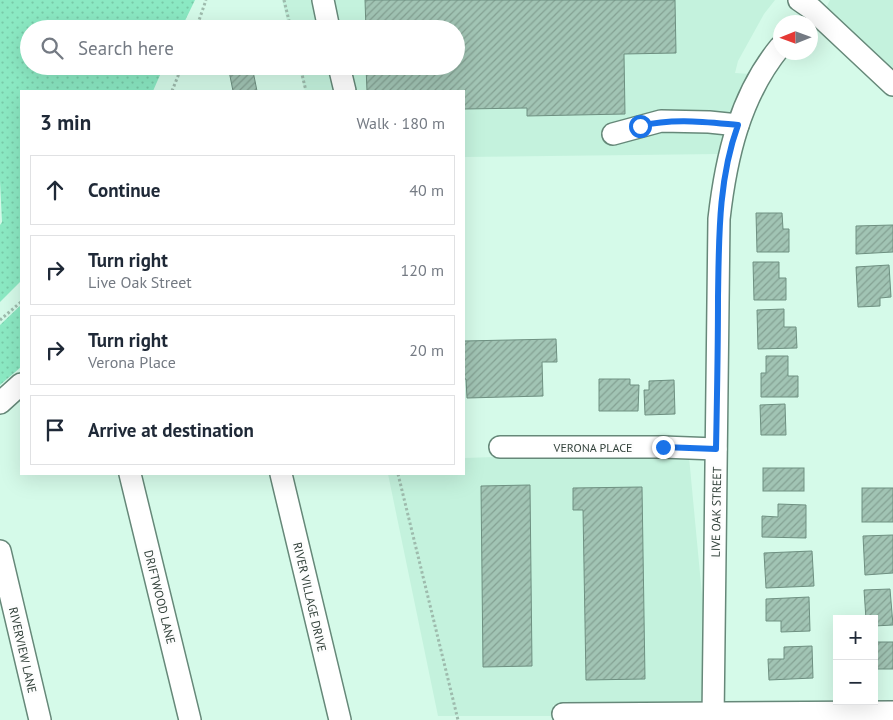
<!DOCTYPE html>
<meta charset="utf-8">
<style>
body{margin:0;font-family:"PT Sans",sans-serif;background:#f6f6f7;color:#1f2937}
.controls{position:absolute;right:15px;bottom:15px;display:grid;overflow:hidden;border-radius:0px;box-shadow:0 5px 20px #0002}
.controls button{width:45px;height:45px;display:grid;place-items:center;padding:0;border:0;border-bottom:1px solid #e0e1e3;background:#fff;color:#1f2937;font:25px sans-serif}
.compass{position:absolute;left:773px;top:15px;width:45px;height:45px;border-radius:50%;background:#fff;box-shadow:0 5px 20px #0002;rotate:269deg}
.stop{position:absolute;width:15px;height:15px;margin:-11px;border:4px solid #1a73e8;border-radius:50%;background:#fff}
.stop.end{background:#1a73e8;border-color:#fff;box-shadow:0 1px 5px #0008}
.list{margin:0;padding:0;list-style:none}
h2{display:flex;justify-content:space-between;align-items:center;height:65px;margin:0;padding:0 20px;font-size:21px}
h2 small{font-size:16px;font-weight:400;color:#747a83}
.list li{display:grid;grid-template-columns:32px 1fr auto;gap:15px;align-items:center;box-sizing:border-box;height:70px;margin:0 10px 10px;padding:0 10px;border:1px solid #e0e1e3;border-radius:0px}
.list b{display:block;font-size:19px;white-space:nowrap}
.list p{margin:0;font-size:16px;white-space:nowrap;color:#747a83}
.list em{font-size:16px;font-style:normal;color:#747a83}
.icon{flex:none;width:28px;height:28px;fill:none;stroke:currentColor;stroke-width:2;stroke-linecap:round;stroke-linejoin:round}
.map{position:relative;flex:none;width:893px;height:720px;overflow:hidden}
.search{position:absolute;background:#fff;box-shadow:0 5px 20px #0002;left:20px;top:20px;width:445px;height:55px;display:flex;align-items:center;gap:12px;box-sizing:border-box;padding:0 18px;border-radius:28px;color:#747a83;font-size:19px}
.panel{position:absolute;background:#fff;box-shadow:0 5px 20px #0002;left:20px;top:90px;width:445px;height:385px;border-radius:0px}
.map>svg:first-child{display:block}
.built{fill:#c4f2dd}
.grass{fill:url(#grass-dots)}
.building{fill:url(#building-hatch);stroke:#6e9081}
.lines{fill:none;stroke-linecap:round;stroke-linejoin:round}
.minor-casing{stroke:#668879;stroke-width:24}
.path{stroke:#9ebbad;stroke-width:3;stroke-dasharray:2.5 2.5;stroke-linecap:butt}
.minor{stroke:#fff;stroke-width:21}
.route{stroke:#1a73e8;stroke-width:6}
.labels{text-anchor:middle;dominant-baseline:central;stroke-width:5;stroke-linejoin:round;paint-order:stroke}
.street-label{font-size:12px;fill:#32413a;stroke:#fdfdfd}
</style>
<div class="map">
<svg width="893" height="720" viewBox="0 0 893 720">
<defs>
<pattern id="grass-dots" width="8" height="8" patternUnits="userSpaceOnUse" patternTransform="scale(1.25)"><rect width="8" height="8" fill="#8be9c3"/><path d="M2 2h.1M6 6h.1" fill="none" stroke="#78c9a8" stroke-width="1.8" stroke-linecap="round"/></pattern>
<pattern id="building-hatch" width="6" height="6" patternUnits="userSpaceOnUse" patternTransform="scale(1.25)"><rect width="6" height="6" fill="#a1c4b4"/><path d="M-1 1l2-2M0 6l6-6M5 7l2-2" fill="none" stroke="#84a193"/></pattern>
</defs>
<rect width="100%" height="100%" fill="#d5fae9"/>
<!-- built -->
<g class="built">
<path d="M282,0H775L764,14L738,61L735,73L750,74L737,99L724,136L719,154L464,157V91H305L298,66H456V29H289Z"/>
<path d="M830,0H893V72L826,8Z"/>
<path d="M528,456L689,457L704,616L703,704L553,705V716H438L388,474H464V458Z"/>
</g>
<!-- grass -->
<g class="grass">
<path d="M0,0H195L181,29H29V66H164L153,91H21V281L0,302V225L2,222L0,181Z"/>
<path d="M21,305V367L0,385V325Z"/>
</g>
<!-- building -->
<g class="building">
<path d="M365,0H675L676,53L624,54L625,114L527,116V108L464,109V91H367L366,66H456V29H366Z"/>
<path d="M248,66H252L257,91H233L229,71Z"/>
<path d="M756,213H782L783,229H789V252H757Z"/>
<path d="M893,225V252L856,254V226Z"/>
<path d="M753,262H779V278H786V300H754Z"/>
<path d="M889,265L891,297L880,298V306L858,307L856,267Z"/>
<path d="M784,309V327H796L797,348L758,349L757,310Z"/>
<path d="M556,339L557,362H542L543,396L467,398L466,379H464V341Z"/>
<path d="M766,356H788V376H798V397H761V373H766Z"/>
<path d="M599,379H630V385H639L638,411H599Z"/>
<path d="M674,380L675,414L645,415L644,390H649V381Z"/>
<path d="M785,404L786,435H761L760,405Z"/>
<rect x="763" y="468" width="41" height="23"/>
<path d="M530,485L532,666L483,667L481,486Z"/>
<path d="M642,487L645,679L586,680L583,510H573V488Z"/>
<rect x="862" y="488" width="31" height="34"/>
<path d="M778,504L806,505V538L762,537V516L778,517Z"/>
<path d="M893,535V573L865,575L863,536Z"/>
<path d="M812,551L814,586L766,588L764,553Z"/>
<path d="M890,589L893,625L874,626V619H866L864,590Z"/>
<path d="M809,597L810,631L781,632V621H766V599Z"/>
<rect x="874" y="642" width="19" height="27"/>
<path d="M812,646L813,678L769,680L768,659H784V647Z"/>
</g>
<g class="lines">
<defs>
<g id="minor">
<path d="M323,0L329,29"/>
<path d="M799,0L812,9L893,85"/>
<path d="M339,66L345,91"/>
<path d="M613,134L661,121L709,122L738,125"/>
<path d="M0,403L21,384"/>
<path d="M500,447H663L716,449"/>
<path d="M130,474L190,720"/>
<path d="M281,474L340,720"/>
<path d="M0,551L40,720"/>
<path d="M563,714L893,712"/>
<path d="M713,720L719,219C726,157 740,96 780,47"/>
</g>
</defs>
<!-- minor casing -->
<use href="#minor" class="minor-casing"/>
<!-- path -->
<g class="path">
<path d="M284,0L291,29"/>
<path d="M196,29L206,0"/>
<path d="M300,66L306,91"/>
<path d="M172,91L182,66"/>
<path d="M0,320L21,302"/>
<path d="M398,474L458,720"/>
</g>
<!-- minor -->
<use href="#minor" class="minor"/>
</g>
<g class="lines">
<!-- route -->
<path class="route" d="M640,126C674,118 704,122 738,125C718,180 719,239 718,297C718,348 717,399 716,449L663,447"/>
</g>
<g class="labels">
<!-- street labels -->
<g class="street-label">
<text x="593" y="447">VERONA PLACE</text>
<text transform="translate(716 512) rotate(-89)">LIVE OAK STREET</text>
<text transform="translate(160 597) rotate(76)">DRIFTWOOD LANE</text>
<text transform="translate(310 597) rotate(77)">RIVER VILLAGE DRIVE</text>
<text transform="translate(23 650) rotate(77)">RIVERVIEW LANE</text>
</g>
</g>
</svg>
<div class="controls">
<button>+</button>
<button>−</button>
</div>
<svg class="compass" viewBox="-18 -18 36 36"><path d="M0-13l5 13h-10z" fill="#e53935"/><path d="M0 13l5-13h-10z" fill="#747a83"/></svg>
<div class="stop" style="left:640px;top:126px"></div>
<div class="stop end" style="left:663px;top:447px"></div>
<div class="search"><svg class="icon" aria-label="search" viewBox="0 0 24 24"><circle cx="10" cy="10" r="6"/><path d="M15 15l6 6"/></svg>Search here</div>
<section class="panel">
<h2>3 min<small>Walk · 180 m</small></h2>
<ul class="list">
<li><svg class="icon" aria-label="ahead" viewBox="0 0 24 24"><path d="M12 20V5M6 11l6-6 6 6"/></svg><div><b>Continue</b></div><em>40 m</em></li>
<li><svg class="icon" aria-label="right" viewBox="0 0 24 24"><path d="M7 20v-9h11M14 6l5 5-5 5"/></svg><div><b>Turn right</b><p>Live Oak Street</p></div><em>120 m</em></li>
<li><svg class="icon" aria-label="right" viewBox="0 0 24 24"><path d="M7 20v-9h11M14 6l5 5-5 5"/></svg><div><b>Turn right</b><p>Verona Place</p></div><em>20 m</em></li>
<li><svg class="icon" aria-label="arrive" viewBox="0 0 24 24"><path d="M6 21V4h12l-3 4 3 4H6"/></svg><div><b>Arrive at destination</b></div></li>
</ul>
</section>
</div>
